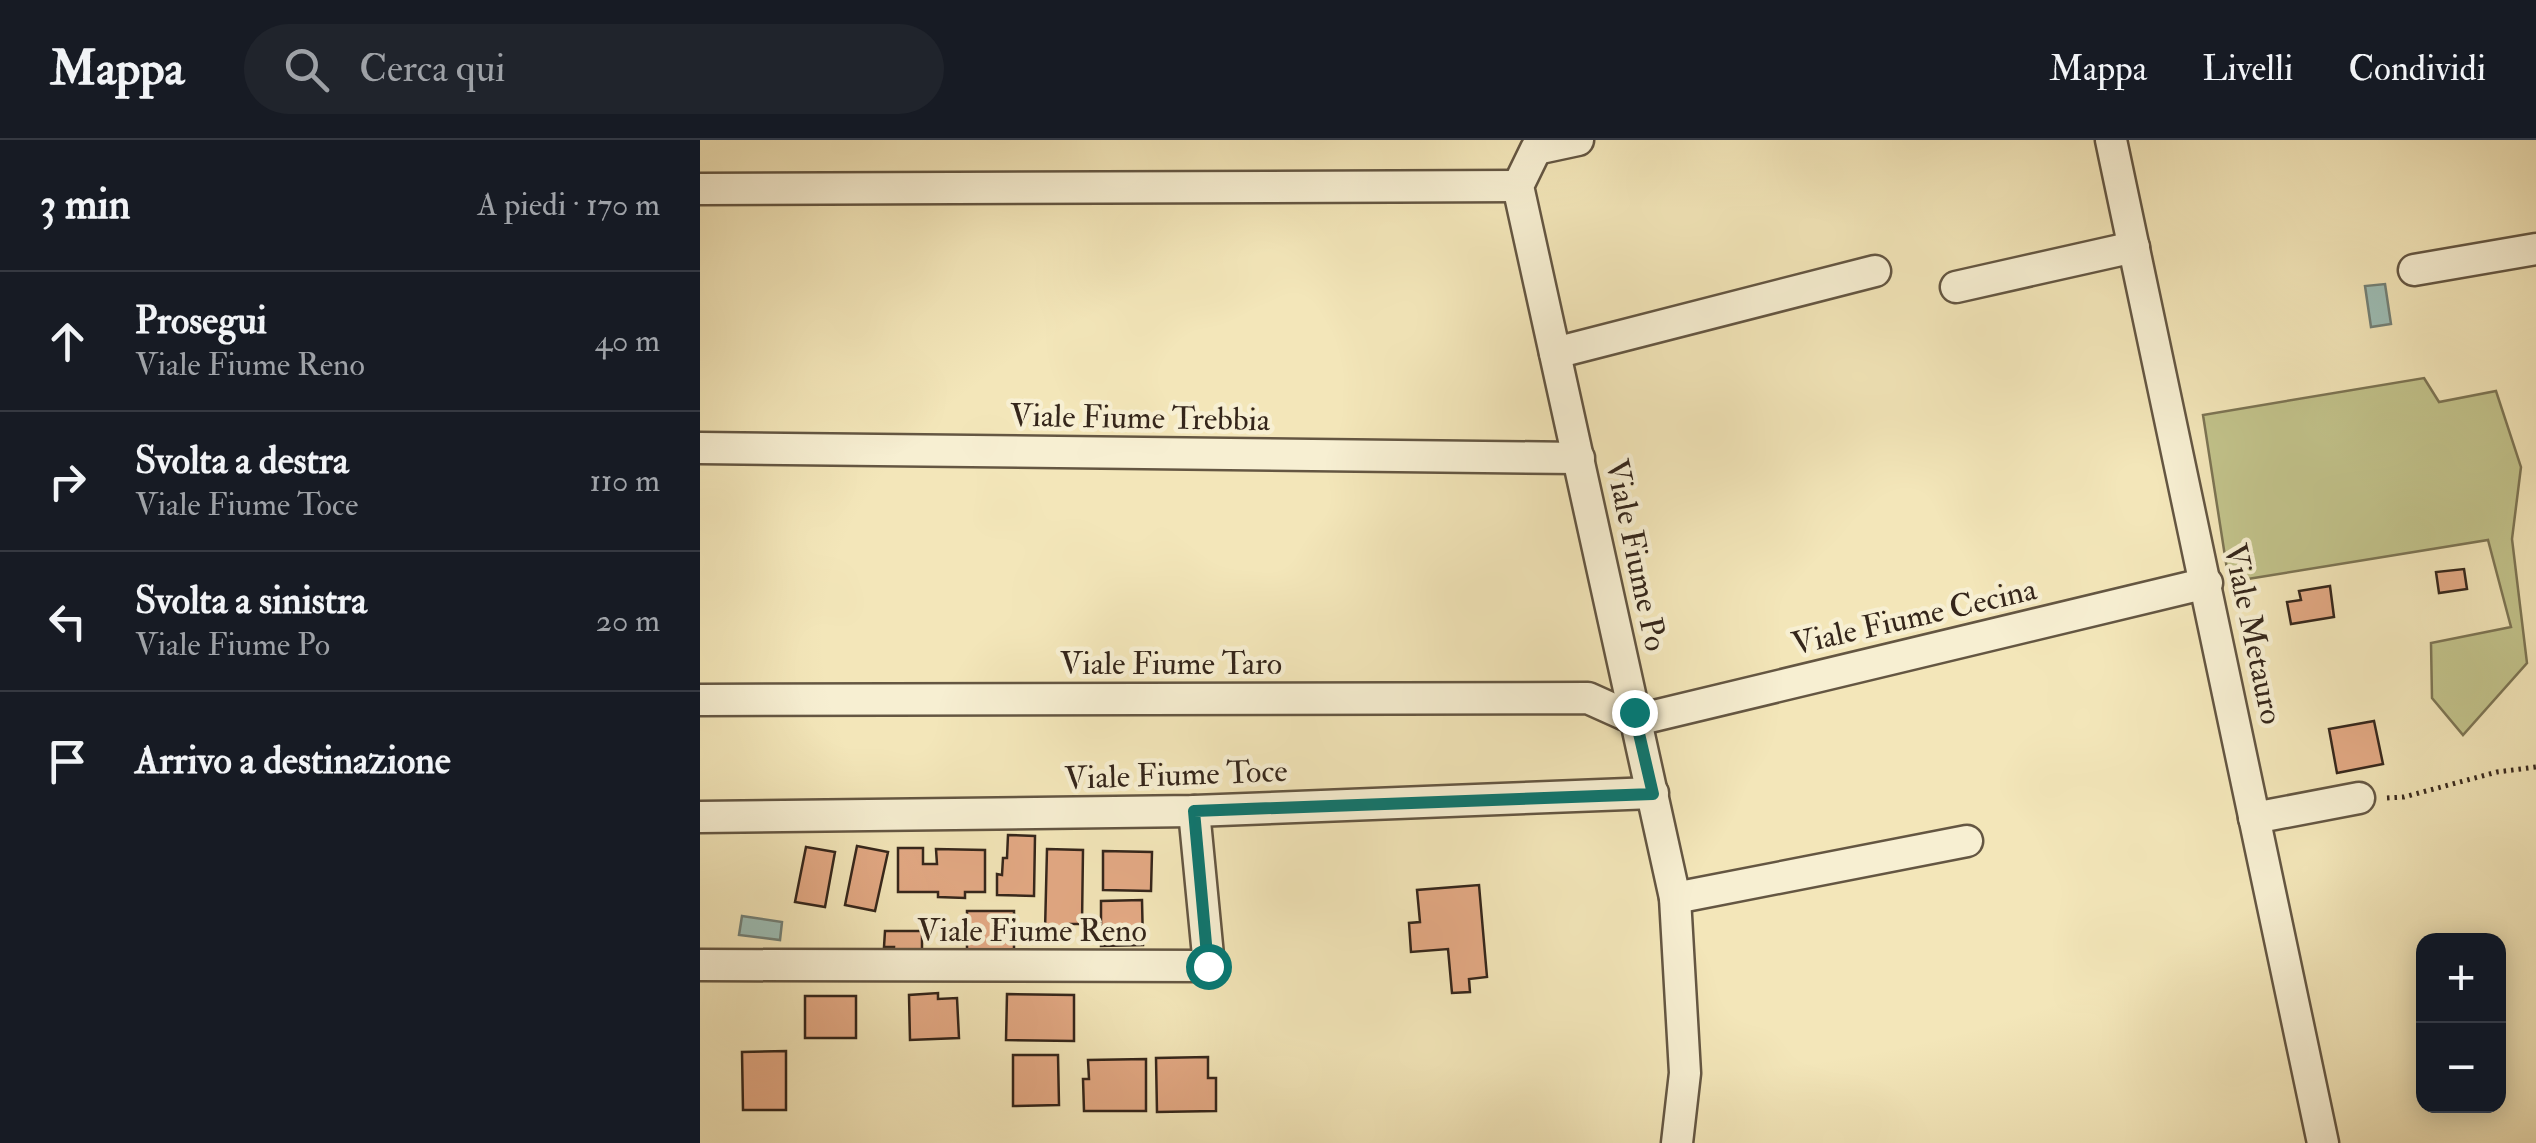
<!DOCTYPE html>
<html lang="it">
<meta charset="utf-8">
<style>
body{margin:0;font-family:"IM FELL Double Pica",serif;background:#20242c;color:#f1f3f6}
.controls{position:absolute;right:30px;bottom:30px;display:grid;overflow:hidden;border-radius:20px;box-shadow:0 5px 25px #0003}
.controls button{width:90px;height:90px;display:grid;place-items:center;padding:0;border:0;border-bottom:2px solid #363941;background:#171b24;color:#f1f3f6;font:50px sans-serif}
.stop{position:absolute;width:30px;height:30px;margin:-22px;border:8px solid #0f766e;border-radius:50%;background:#fff}
.stop.end{background:#0f766e;border-color:#fff;box-shadow:0 2px 10px #0008}
.list{margin:0;padding:0;list-style:none}
h2{display:flex;justify-content:space-between;align-items:center;height:130px;margin:0;padding:0 40px;font-size:42px}
h2 small{font-size:32px;font-weight:400;color:#9ea1a6}
.list li{display:grid;grid-template-columns:65px 1fr auto;gap:30px;align-items:center;box-sizing:border-box;height:140px;padding:0 40px;border-top:2px solid #363941}
.list b{display:block;font-size:38px;white-space:nowrap}
.list p{margin:0;font-size:32px;white-space:nowrap;color:#9ea1a6}
.list em{font-size:32px;font-style:normal;color:#9ea1a6}
.icon{flex:none;width:55px;height:55px;fill:none;stroke:currentColor;stroke-width:2;stroke-linecap:round;stroke-linejoin:round}
.map{position:relative;flex:none;width:1836px;height:1003px;overflow:hidden}
header{display:flex;align-items:center;gap:60px;box-sizing:border-box;height:140px;padding:0 50px;background:#171b24;border-bottom:2px solid #363941}
header strong{font-size:48px}
nav{display:flex;gap:55px;margin-inline-start:auto;font-size:35px}
.search{width:700px;height:90px;background:#20242c;display:flex;align-items:center;gap:25px;box-sizing:border-box;padding:0 35px;border-radius:55px;color:#9ea1a6;font-size:38px}
main{display:flex}
aside{flex:1;background:#171b24}
.map>svg:first-child{display:block}
.green{fill:#c2c38b;stroke:#7c7453;stroke-width:2.5}
.water{fill:#9dbeb6;stroke:#738178;stroke-width:2.5}
.building{fill:#e3a984;stroke:#35261b;stroke-width:2.5}
.lines{fill:none;stroke-linecap:round;stroke-linejoin:round}
.minor-casing{stroke:#645642;stroke-width:35}
.path{stroke:#35261b;stroke-width:5;stroke-dasharray:2.5 5;stroke-linecap:butt}
.minor{stroke:#f7efd2;stroke-width:30}
.route{stroke:#0f766e;stroke-width:12}
.labels{text-anchor:middle;dominant-baseline:central;stroke-width:9;stroke-linejoin:round;paint-order:stroke}
.street-label{font-size:32px;fill:#35261b;stroke:#f7efd2}
</style>
<header>
<strong>Mappa</strong>
<div class="search"><svg class="icon" aria-label="search" viewBox="0 0 24 24"><circle cx="10" cy="10" r="6"/><path d="M15 15l6 6"/></svg>Cerca qui</div>
<nav><a>Mappa</a><a>Livelli</a><a>Condividi</a></nav>
</header>
<main>
<aside>
<h2>3 min<small>A piedi · 170 m</small></h2>
<ul class="list">
<li><svg class="icon" aria-label="ahead" viewBox="0 0 24 24"><path d="M12 20V5M6 11l6-6 6 6"/></svg><div><b>Prosegui</b><p>Viale Fiume Reno</p></div><em>40 m</em></li>
<li><svg class="icon" aria-label="right" viewBox="0 0 24 24"><path d="M7 20v-9h11M14 6l5 5-5 5"/></svg><div><b>Svolta a destra</b><p>Viale Fiume Toce</p></div><em>110 m</em></li>
<li><svg class="icon" aria-label="left" viewBox="0 0 24 24"><path d="M17 20v-9H6M10 6l-5 5 5 5"/></svg><div><b>Svolta a sinistra</b><p>Viale Fiume Po</p></div><em>20 m</em></li>
<li><svg class="icon" aria-label="arrive" viewBox="0 0 24 24"><path d="M6 21V4h12l-3 4 3 4H6"/></svg><div><b>Arrivo a destinazione</b></div></li>
</ul>
</aside>
<div class="map">
<svg width="1836" height="1003" viewBox="0 0 1836 1003">
<rect width="100%" height="100%" fill="#f3e6b9"/>
<filter id="stains"><feTurbulence type="fractalNoise" baseFrequency=".002" numOctaves="4"/><feColorMatrix values="0 0 0 0 .2 0 0 0 0 .09 0 0 0 0 .02 0 0 0 .5 -.17"/></filter>
<radialGradient id="worn" r=".72"><stop offset=".6" stop-color="#630" stop-opacity="0"/><stop offset="1" stop-color="#630" stop-opacity=".3"/></radialGradient>
<!-- green -->
<path class="green" d="M1724,238L1739,262L1796,251L1821,327L1812,399L1827,523L1763,595L1732,558L1731,503L1811,487L1788,400L1529,442L1503,275Z"/>
<!-- water -->
<g class="water">
<path d="M1685,144L1691,184L1671,187L1665,146Z"/>
<path d="M42,776L82,782L80,800L39,795Z"/>
</g>
<!-- building -->
<g class="building">
<path d="M1764,429L1767,449L1739,453L1736,432Z"/>
<path d="M1630,446L1634,477L1591,484L1587,462L1601,460L1599,451Z"/>
<path d="M1674,581L1683,624L1637,633L1629,589Z"/>
<path d="M308,695L335,696L334,756L297,755V734L302,735L303,718H307Z"/>
<path d="M157,706L188,712L175,771L145,765Z"/>
<path d="M106,707L135,712L125,767L95,762Z"/>
<path d="M198,708H223V724H237L236,709L285,710V752H265V758L238,757V752H198Z"/>
<path d="M347,709L383,710L382,784H370V791H345Z"/>
<path d="M403,711L452,712L451,751L403,750Z"/>
<path d="M779,745L787,837L769,839L770,852L752,853L748,809L711,812L709,783L720,782L717,750Z"/>
<path d="M442,760L443,805L401,806V761Z"/>
<rect x="267" y="771" width="47" height="49"/>
<path d="M185,791H222V820H193L194,807H184Z"/>
<path d="M238,853V859L257,858L259,898L210,900L209,855Z"/>
<path d="M307,854L374,855V901L306,900Z"/>
<rect x="105" y="856" width="51" height="42"/>
<path d="M86,911V970H43L42,912Z"/>
<path d="M313,915H358L359,965L313,966Z"/>
<path d="M508,917V938H516V971L457,972L456,918Z"/>
<path d="M446,919V971H384L383,939H389L388,920Z"/>
</g>
<g class="lines">
<defs>
<g id="minor">
<path d="M878,0L836,9L818,46L975,758L985,933L977,1003"/>
<path d="M1411,0L1623,1003"/>
<path d="M0,49L818,46"/>
<path d="M1714,130L1836,109"/>
<path d="M1256,147L1434,107"/>
<path d="M855,213L1175,131"/>
<path d="M0,308L879,318"/>
<path d="M0,560L888,558L937,580L1507,443"/>
<path d="M0,677L494,671L953,653"/>
<path d="M1554,678L1659,658"/>
<path d="M975,758L1267,701"/>
<path d="M0,825L509,826L494,671"/>
</g>
</defs>
<!-- minor casing -->
<use href="#minor" class="minor-casing"/>
<!-- path -->
<path class="path" d="M1687,658L1704,657L1797,632L1836,627"/>
<!-- minor -->
<use href="#minor" class="minor"/>
</g>
<g class="lines">
<!-- route -->
<path class="route" d="M508,826L494,671L953,654L934,572"/>
</g>
<g class="labels">
<!-- street labels -->
<g class="street-label">
<text transform="translate(440 278) rotate(1)">Viale Fiume Trebbia</text>
<text transform="translate(936 415) rotate(78)">Viale Fiume Po</text>
<text transform="translate(1214 477) rotate(-13)">Viale Fiume Cecina</text>
<text transform="translate(1553 494) rotate(78)">Viale Metauro</text>
<text x="471" y="524">Viale Fiume Taro</text>
<text transform="translate(476 635) rotate(-2)">Viale Fiume Toce</text>
<text x="332" y="791">Viale Fiume Reno</text>
</g>
</g>
<rect width="100%" height="100%" filter="url(#stains)"/>
<rect width="100%" height="100%" fill="url(#worn)"/>
</svg>
<div class="controls">
<button>+</button>
<button>−</button>
</div>
<div class="stop" style="left:508px;top:826px"></div>
<div class="stop end" style="left:934px;top:572px"></div>
</div>
</main>
